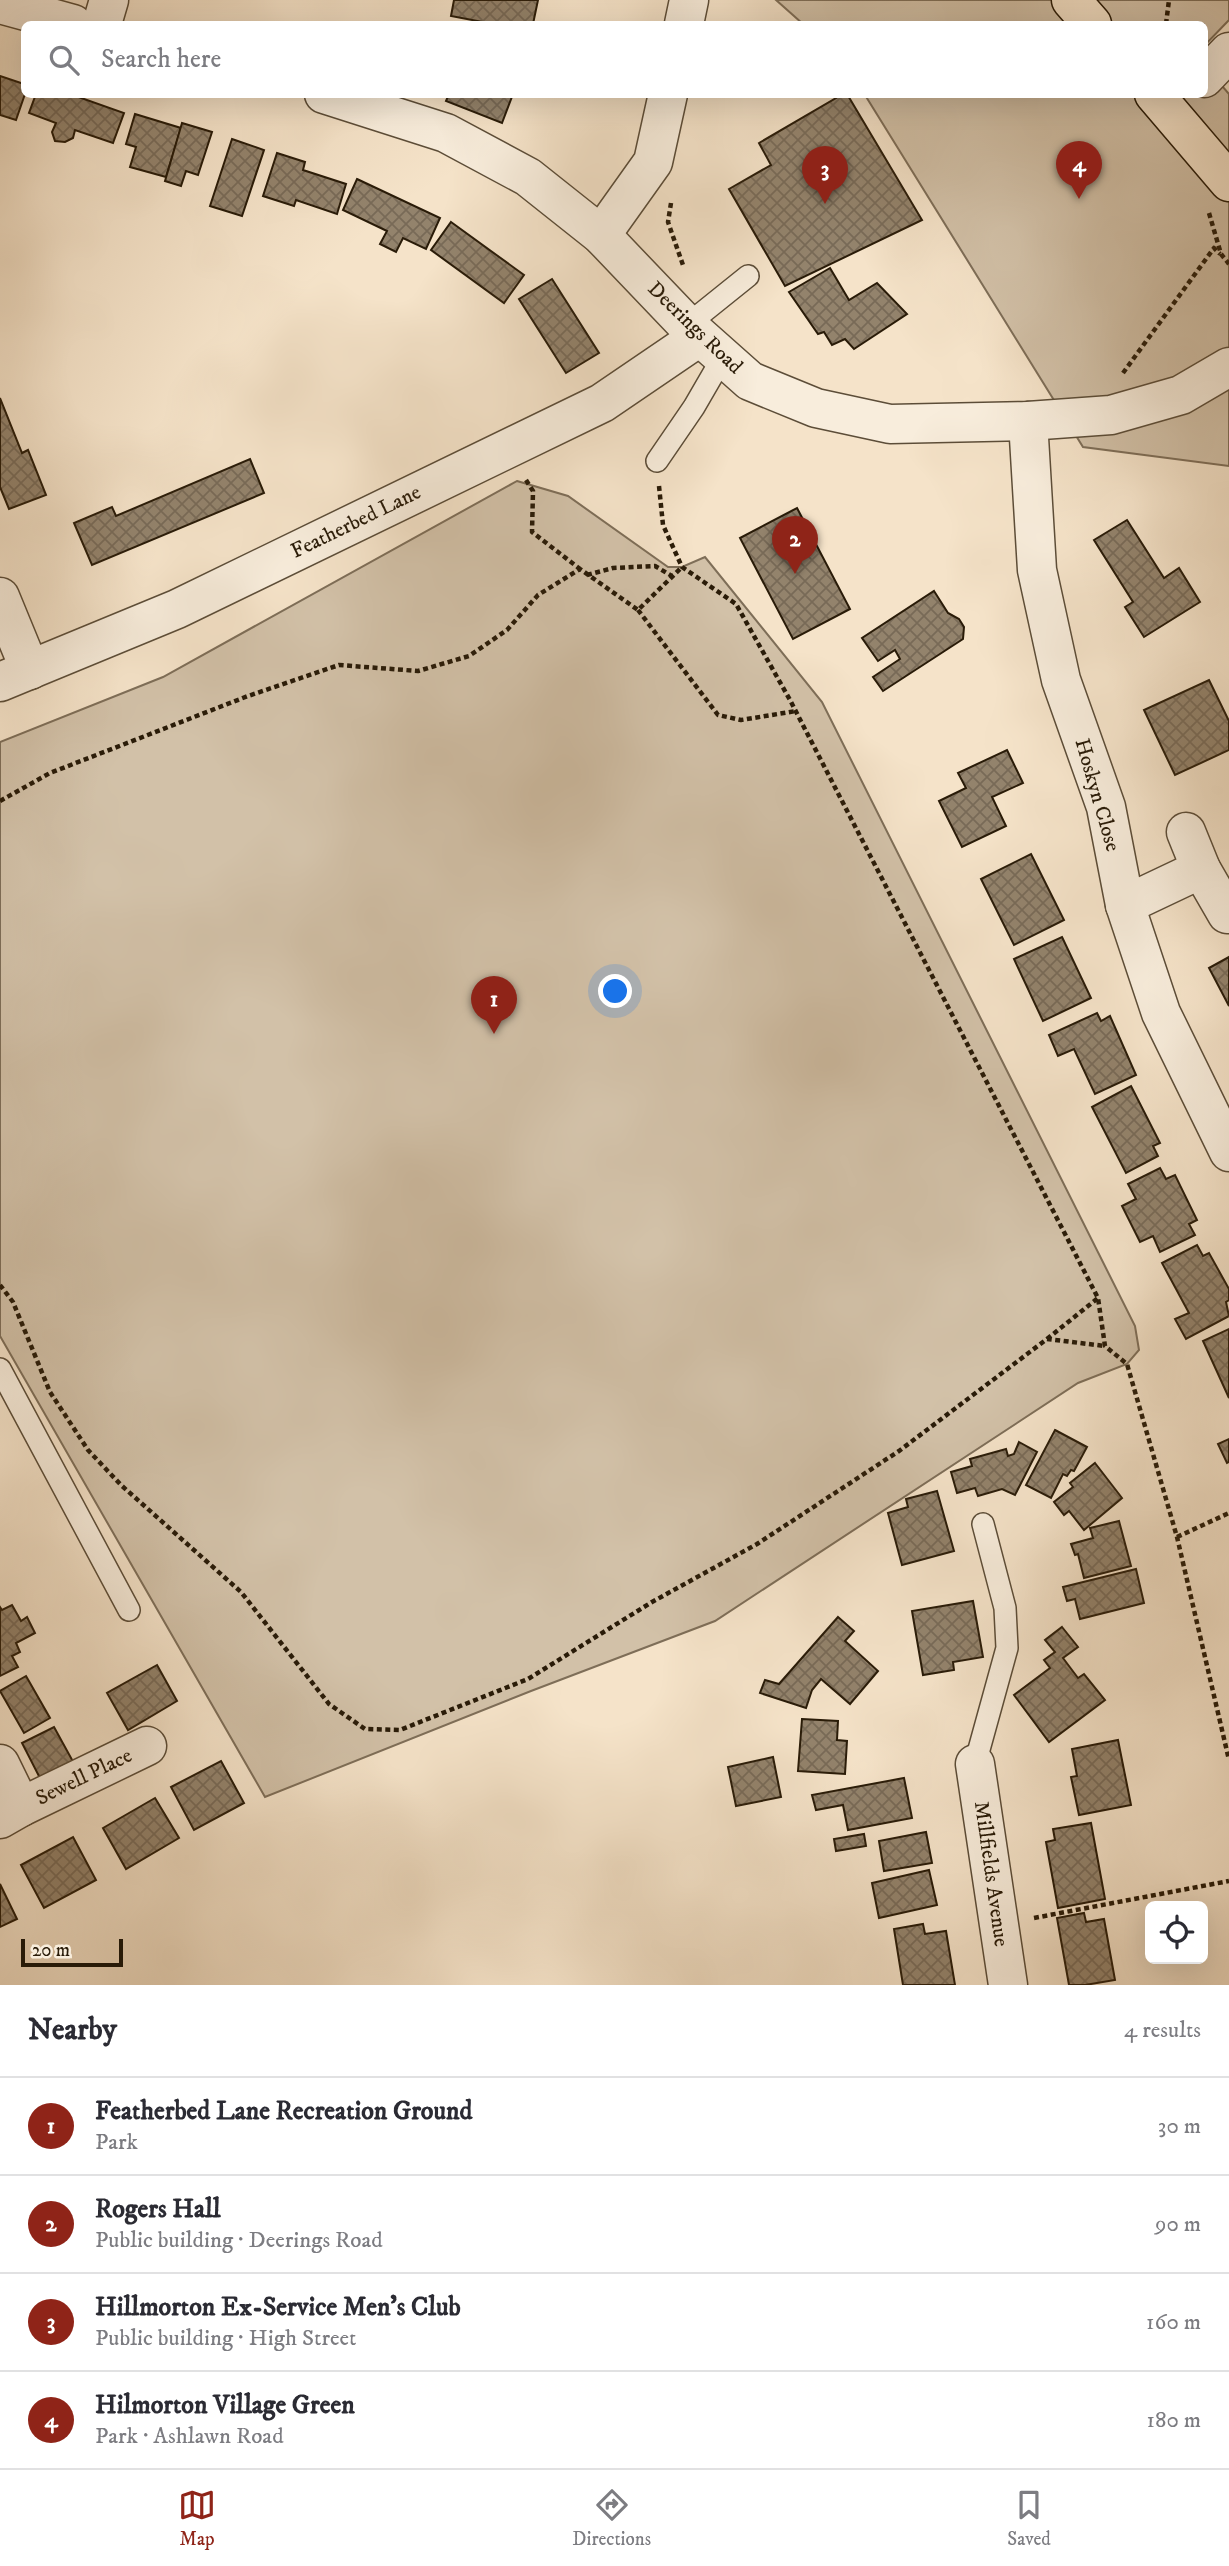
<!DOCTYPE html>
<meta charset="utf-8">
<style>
body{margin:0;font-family:"IM FELL DW Pica",serif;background:#f7f7f7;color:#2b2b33}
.controls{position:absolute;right:21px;bottom:21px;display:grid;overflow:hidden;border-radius:10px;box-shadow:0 7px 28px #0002}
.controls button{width:63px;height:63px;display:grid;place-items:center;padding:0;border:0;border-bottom:2px solid #e1e1e2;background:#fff;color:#2b2b33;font:35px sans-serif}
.scale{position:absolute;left:21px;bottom:18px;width:102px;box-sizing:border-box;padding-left:7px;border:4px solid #291b08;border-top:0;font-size:19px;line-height:24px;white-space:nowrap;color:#291b08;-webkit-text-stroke:5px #f8eddc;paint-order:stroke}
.you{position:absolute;left:616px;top:992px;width:24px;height:24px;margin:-18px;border:5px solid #fff;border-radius:50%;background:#1a73e8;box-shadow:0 0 0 10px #1a73e833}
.badge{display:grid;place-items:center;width:46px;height:46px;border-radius:50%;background:#8f2418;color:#fff;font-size:23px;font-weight:700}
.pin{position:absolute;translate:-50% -58px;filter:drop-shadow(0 2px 4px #0008)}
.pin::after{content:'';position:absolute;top:37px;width:24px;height:21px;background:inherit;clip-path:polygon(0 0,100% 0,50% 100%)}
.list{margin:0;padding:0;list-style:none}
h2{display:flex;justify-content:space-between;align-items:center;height:91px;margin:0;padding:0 28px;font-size:30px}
h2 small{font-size:23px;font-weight:400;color:#7c7c81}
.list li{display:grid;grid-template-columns:46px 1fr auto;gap:21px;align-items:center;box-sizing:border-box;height:98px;padding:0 28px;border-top:2px solid #e1e1e2}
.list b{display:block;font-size:26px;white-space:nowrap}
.list p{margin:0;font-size:23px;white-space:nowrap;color:#7c7c81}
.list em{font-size:23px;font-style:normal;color:#7c7c81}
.icon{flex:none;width:38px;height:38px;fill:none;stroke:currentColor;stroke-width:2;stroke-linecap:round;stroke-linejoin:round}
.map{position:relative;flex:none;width:1229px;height:1985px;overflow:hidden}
.search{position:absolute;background:#fff;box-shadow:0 7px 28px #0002;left:21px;right:21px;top:21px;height:77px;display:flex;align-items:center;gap:18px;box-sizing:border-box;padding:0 24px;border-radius:10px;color:#7c7c81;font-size:26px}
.sheet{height:483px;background:#fff}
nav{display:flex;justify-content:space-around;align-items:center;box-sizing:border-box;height:98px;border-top:2px solid #e1e1e2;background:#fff;font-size:19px;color:#7c7c81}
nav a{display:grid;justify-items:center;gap:4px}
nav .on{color:#8f2418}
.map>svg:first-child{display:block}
.park{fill:#d2c1a8;stroke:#7e6e58;stroke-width:2}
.building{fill:url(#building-cross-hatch);stroke:#291b08;stroke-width:2}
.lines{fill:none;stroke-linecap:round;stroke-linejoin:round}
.lane-casing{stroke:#5c4d38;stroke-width:24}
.street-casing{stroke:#5c4d38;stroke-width:41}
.highway-casing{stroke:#291b08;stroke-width:41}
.path{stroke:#291b08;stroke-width:4.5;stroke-dasharray:5 3.5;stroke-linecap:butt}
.lane{stroke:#f8eddc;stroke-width:21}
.street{stroke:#f8eddc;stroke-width:38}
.highway{stroke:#f5e3c9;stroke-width:38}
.labels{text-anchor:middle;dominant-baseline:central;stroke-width:5;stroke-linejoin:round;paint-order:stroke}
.street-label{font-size:21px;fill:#291b08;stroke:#f8eddc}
</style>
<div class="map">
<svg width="1229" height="1985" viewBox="0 0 1229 1985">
<defs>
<pattern id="building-cross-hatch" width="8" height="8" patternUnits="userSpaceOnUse" patternTransform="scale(1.75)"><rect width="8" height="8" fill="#93836c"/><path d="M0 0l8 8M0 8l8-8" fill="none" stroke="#786a57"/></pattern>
</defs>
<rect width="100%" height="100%" fill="#f5e3c9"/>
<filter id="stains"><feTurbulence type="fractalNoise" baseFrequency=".00286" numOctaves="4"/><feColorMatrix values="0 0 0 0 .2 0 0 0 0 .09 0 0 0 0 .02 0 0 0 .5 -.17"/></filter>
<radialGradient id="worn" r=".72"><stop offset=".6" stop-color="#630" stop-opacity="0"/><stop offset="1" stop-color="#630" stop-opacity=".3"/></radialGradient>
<!-- park -->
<g class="park">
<path d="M776,0H1229V20L1205,45L1204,24H803Z"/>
<path d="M1205,66L1229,94V466L1083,447L865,95L1204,94Z"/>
<path d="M517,481L568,496L668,567H682L705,557L822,702L1135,1326L1139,1350L1127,1364L1078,1383L715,1621L531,1691L265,1797L0,1336V742L163,677Z"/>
</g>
<!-- building -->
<g class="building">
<path d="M454,0H538L533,24H493L451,16Z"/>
<path d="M0,76L24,84L25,94L16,120L0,115Z"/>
<path d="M36,94H70L124,113L113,143L75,130L73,138L65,142L55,141L52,132L56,123L29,113Z"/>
<path d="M449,94H513L502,123L446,101Z"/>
<path d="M843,94H847L922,220L785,286L729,189L771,165L759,143Z"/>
<path d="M135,114L181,128L166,177L130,167L136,147L126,144Z"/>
<path d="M182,123L212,132L198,175L186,171L181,186L165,181Z"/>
<path d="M232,139L264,150L242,216L210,206Z"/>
<path d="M277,153L305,162L303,170L346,184L337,214L296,200L294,206L263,196Z"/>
<path d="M357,179L440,218L426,249L403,238L396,252L380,244L387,231L343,210Z"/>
<path d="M451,222L524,275L504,303L431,250Z"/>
<path d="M830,268L849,300L877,283L907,314L854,349L845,339L832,345L824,332L818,334L789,292Z"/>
<path d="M552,279L599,353L566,373L519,299Z"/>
<path d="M0,398L22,453L28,450L46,495L9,509L0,487Z"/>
<path d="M250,459L264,493L92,565L74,523L112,507L116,516Z"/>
<path d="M797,508L850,609L793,639L740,538Z"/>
<path d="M1127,520L1164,578L1179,568L1200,602L1144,637L1125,607L1133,602L1094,540Z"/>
<path d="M934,591L948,613L959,619L964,627L963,639L883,691L873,677L900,659L895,650L878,661L862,638Z"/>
<path d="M1209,680L1229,721V750L1175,775L1144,710Z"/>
<path d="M1007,750L1023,783L992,797L1006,826L962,847L939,801L966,788L958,773Z"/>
<path d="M1031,854L1064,920L1014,945L981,879Z"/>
<path d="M1062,937L1091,998L1043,1021L1014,959Z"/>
<path d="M1229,957V1006L1209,968Z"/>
<path d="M1097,1013L1101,1021L1110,1016L1136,1075L1095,1094L1074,1049L1058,1056L1049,1035Z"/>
<path d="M1131,1086L1160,1143L1153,1146L1158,1156L1126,1173L1092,1107Z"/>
<path d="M1160,1168L1166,1179L1175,1175L1197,1220L1189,1224L1195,1235L1160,1252L1153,1236L1140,1242L1122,1206L1136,1199L1128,1184Z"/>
<path d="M1197,1245L1203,1256L1209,1253L1229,1289V1300L1226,1302L1229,1316L1186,1339L1175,1319L1189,1313L1162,1263Z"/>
<path d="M1229,1329V1398L1203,1341Z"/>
<path d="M1055,1430L1087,1447L1074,1471L1071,1470L1067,1476L1063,1474L1051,1498L1026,1485Z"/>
<path d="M1229,1439V1462L1227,1463L1218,1444Z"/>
<path d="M1019,1442L1037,1452L1015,1495L1002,1489L978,1496L975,1488L957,1493L951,1472L972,1466L970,1459L1006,1449L1008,1456L1014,1454Z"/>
<path d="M1095,1463L1122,1498L1084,1530L1069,1511L1064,1515L1054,1502L1073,1487L1070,1483Z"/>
<path d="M937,1491L954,1551L902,1565L888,1513L908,1507L906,1499Z"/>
<path d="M1119,1521L1131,1566L1084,1578L1078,1554L1075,1555L1071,1544L1093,1538L1090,1528Z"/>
<path d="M1136,1569L1144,1603L1080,1619L1075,1599L1067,1601L1063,1587Z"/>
<path d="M973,1601L983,1657L953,1662L954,1670L923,1675L912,1611Z"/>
<path d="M12,1605L21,1621L27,1617L35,1633L16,1643L20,1652L12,1656L18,1667L0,1676V1607L2,1610Z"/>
<path d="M838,1617L854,1631L845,1641L878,1671L850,1704L821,1679L812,1690L806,1708L760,1693L765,1680L779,1684Z"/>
<path d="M1062,1627L1078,1647L1063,1658L1078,1678L1084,1674L1105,1700L1049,1742L1014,1695L1050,1668L1044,1660L1055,1652L1045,1640Z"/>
<path d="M157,1665L177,1701L128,1730L107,1693Z"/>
<path d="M26,1676L50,1718L24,1733L0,1691Z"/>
<path d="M802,1719L838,1721L837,1740L847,1741L845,1774L798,1771Z"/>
<path d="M54,1727L76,1767L43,1784L22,1743Z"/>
<path d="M1118,1740L1131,1805L1079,1815L1071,1777L1077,1776L1072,1749Z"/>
<path d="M773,1757L781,1797L736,1806L728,1767Z"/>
<path d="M221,1761L244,1803L194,1830L171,1787Z"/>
<path d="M904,1778L912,1818L848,1830L843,1805L816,1810L812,1795Z"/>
<path d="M155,1798L179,1838L126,1869L103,1828Z"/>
<path d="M1091,1823L1105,1899L1058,1908L1046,1842L1055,1840L1053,1829Z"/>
<path d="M926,1832L932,1863L884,1871L879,1841Z"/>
<path d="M864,1834L866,1846L836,1851L834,1839Z"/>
<path d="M73,1837L96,1880L44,1908L21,1865Z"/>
<path d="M929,1870L937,1905L879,1918L872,1883Z"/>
<path d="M0,1884L17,1919L0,1927Z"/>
<path d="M1084,1913L1086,1922L1104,1919L1115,1980L1085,1985H1069L1057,1918Z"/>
<path d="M923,1924L925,1934L946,1931L955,1985H903L894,1929Z"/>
</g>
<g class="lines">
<defs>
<g id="lane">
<path d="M687,325L748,276"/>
<path d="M657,461L694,407L723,357"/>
<path d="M0,1369L129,1610"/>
<path d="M975,1764L1007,1648L1005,1608L983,1524"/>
</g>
<g id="street">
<path d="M0,4L73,24"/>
<path d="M102,24L109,0"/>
<path d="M684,24L689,0"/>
<path d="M1204,78L1229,52"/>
<path d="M324,94L446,133L528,177L601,235L687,325L750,381L816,408L890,424L1028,421L1111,415L1181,395L1229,367"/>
<path d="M601,235L653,162L668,94"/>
<path d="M1028,421L1037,570L1061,680L1106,807L1125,905L1161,1013L1229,1152"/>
<path d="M0,597L30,670"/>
<path d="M0,682L177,609L602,403L699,337"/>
<path d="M1186,832L1201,869L1227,914"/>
<path d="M1125,905L1201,869"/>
<path d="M0,1764L21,1807L0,1819"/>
<path d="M975,1764L1008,1985"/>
<path d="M21,1807L147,1746"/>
</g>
<g id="highway">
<path d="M1071,0L1092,24"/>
<path d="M1154,94L1229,182"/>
</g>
</defs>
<!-- lane casing -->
<use href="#lane" class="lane-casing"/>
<!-- street casing -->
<use href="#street" class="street-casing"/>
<!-- highway casing -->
<use href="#highway" class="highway-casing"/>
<!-- path -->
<g class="path">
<path d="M1166,24L1169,0"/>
<path d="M671,203L668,222L684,268"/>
<path d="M1209,213L1221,254L1229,264"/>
<path d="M1123,373L1214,248L1220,254"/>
<path d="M526,480L533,491L532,532L580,569"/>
<path d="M659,486L663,525L682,567L736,604L790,700L1098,1298L1105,1346L1127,1364L1177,1537L1229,1760"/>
<path d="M587,575L613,568L655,566L672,576"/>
<path d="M638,610L718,715L741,720L796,711"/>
<path d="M0,801L50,773L248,696L339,665L418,671L469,656L507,630L538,595L580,569L638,610L682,567"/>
<path d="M0,1285L13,1302L50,1392L88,1450L121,1485L241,1592L329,1704L365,1729L400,1730L528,1679L652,1602L757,1544L899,1451L1047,1339L1105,1346"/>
<path d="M1047,1339L1098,1298"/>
<path d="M1177,1537L1229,1513"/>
<path d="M1034,1918L1229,1881"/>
</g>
<!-- lane -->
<use href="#lane" class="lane"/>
<!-- street -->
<use href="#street" class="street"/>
<!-- highway -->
<use href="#highway" class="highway"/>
</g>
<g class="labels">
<!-- street labels -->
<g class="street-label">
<text transform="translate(695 328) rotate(44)">Deerings Road</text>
<text transform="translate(356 522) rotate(-26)">Featherbed Lane</text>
<text transform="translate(1097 795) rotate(74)">Hoskyn Close</text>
<text transform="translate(84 1777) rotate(-26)">Sewell Place</text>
<text transform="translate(991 1874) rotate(82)">Millfields Avenue</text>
</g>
</g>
<rect width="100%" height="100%" filter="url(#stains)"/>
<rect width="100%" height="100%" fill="url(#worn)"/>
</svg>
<div class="controls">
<button><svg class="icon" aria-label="locate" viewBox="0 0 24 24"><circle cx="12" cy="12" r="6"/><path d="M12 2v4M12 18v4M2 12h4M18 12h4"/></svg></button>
</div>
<div class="scale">20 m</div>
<div class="you"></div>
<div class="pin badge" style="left:494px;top:1034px">1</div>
<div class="pin badge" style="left:795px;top:574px">2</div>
<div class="pin badge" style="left:825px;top:204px">3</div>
<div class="pin badge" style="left:1079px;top:199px">4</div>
<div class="search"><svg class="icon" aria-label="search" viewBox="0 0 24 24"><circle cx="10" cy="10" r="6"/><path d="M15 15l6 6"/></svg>Search here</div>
</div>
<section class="sheet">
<h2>Nearby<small>4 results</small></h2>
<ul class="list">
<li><span class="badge">1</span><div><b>Featherbed Lane Recreation Ground</b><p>Park</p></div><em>30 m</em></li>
<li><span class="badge">2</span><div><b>Rogers Hall</b><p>Public building · Deerings Road</p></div><em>90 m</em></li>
<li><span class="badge">3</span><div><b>Hillmorton Ex-Service Men's Club</b><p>Public building · High Street</p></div><em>160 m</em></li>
<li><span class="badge">4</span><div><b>Hilmorton Village Green</b><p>Park · Ashlawn Road</p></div><em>180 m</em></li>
</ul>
</section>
<nav>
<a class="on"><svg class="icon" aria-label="map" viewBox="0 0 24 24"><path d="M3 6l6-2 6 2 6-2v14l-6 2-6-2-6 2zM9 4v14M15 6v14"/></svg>Map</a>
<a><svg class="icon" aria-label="directions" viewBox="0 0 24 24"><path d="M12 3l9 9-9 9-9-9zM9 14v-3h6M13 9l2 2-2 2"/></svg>Directions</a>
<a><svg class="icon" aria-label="saved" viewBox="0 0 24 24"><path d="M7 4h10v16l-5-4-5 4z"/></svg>Saved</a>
</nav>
